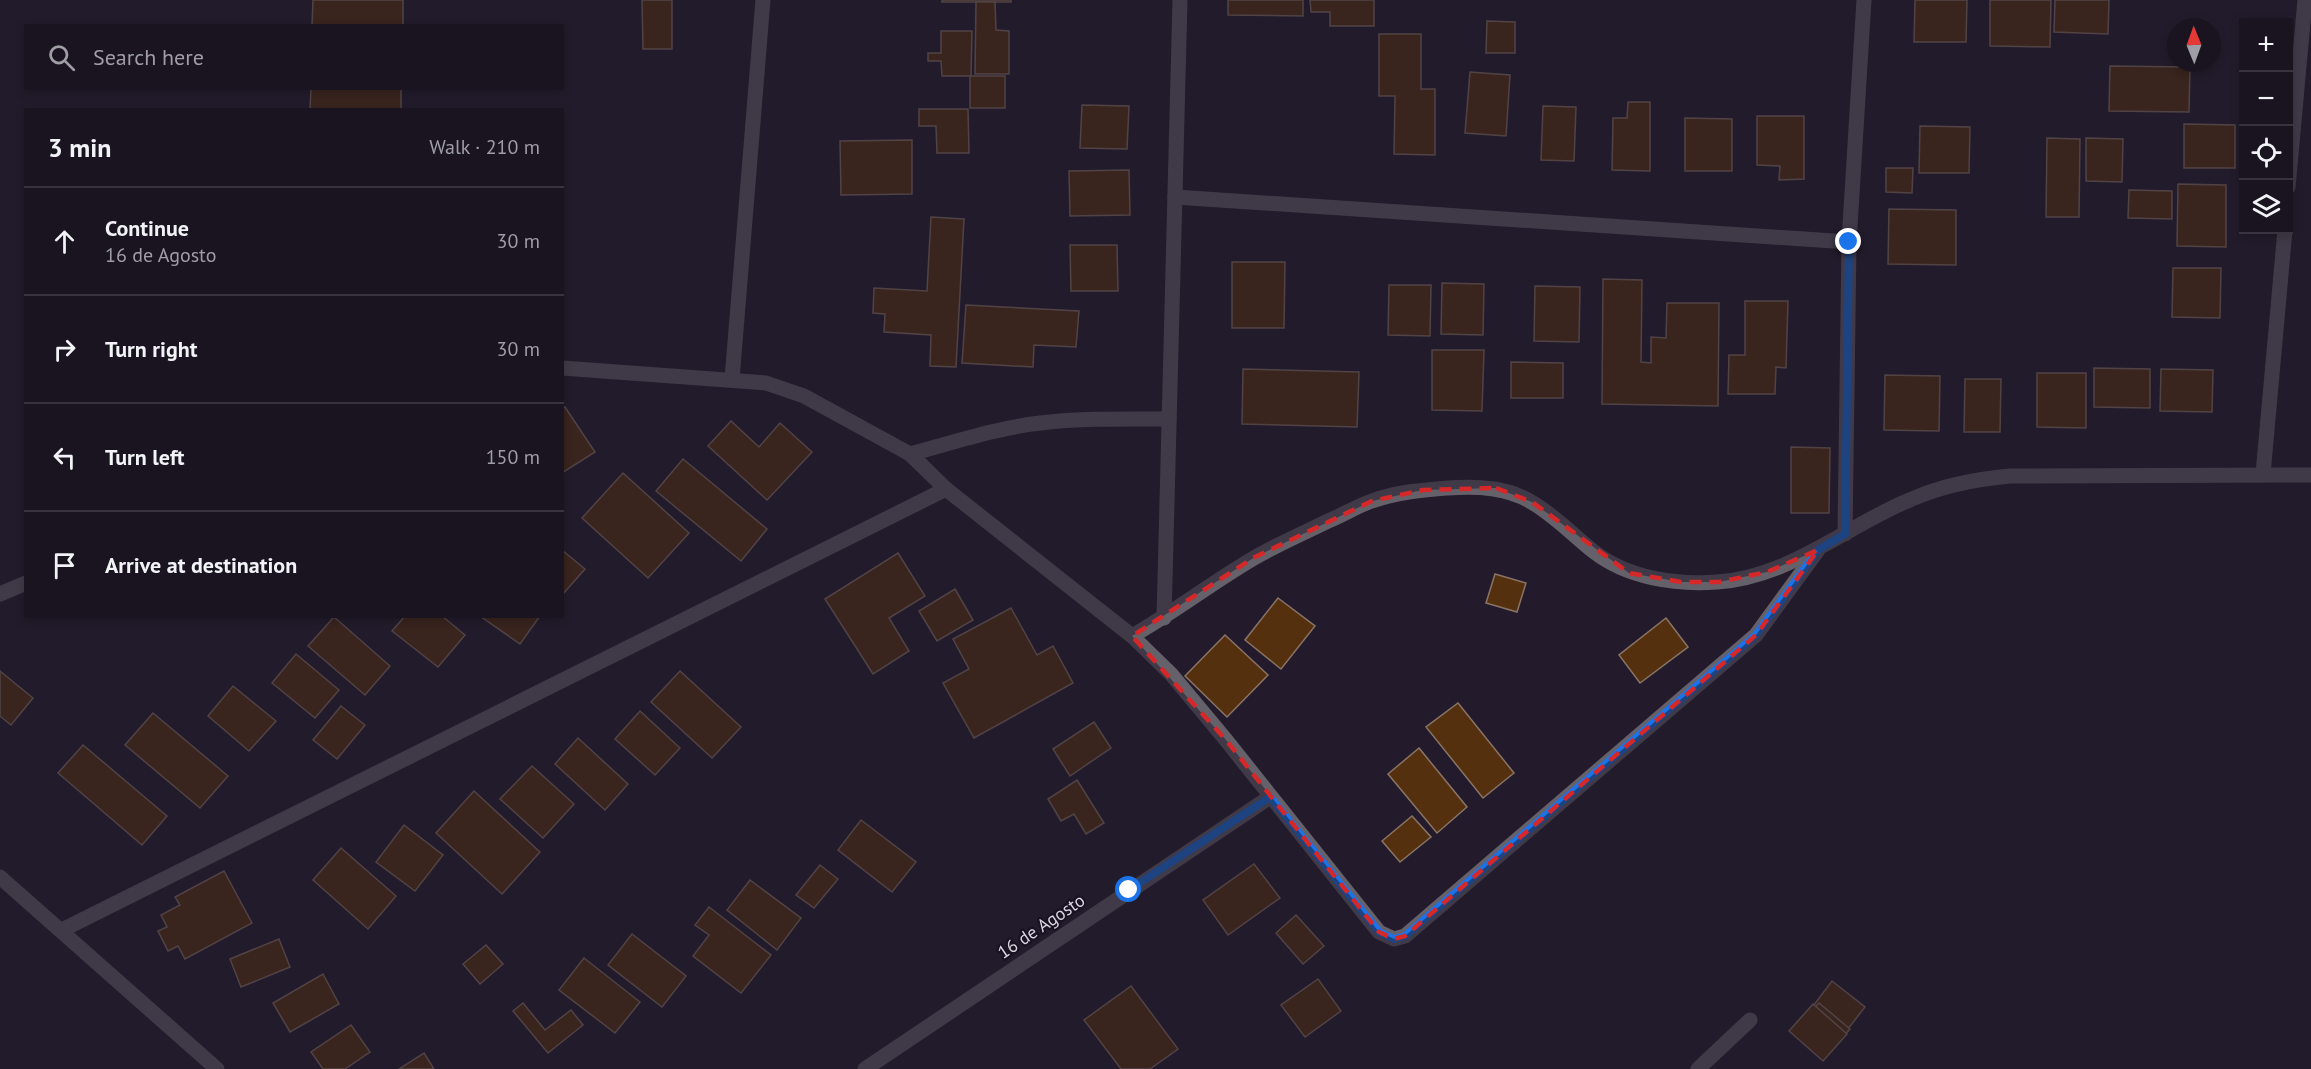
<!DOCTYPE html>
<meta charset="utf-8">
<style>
body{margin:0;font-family:"PT Sans",sans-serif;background:#27212e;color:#f1f3f6}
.controls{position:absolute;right:18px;top:18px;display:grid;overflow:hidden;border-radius:0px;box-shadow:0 3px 9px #0003}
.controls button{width:54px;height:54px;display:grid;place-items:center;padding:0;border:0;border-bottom:2px solid #38333f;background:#1a1421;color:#f1f3f6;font:30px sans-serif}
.compass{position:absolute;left:2167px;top:18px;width:54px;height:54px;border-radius:50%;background:#1a1421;box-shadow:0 3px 9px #0003;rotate:359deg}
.stop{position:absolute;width:18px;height:18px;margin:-14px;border:4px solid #1a73e8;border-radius:50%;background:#fff}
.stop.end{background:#1a73e8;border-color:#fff;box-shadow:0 2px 6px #0008}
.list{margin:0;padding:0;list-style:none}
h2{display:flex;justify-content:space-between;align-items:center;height:78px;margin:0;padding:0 24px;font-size:26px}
h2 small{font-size:20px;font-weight:400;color:#9f9ea5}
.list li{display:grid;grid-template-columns:39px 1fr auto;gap:18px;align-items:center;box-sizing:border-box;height:108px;padding:0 24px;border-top:2px solid #38333f}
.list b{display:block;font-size:22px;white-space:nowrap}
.list p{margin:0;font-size:20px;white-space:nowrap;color:#9f9ea5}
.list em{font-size:20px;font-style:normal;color:#9f9ea5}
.icon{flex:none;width:33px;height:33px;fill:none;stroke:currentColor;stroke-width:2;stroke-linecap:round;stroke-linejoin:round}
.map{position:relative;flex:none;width:2311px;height:1069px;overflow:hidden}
.search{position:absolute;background:#1a1421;box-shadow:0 3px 9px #0003;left:24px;top:24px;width:540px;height:66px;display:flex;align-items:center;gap:15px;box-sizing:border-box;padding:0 21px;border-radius:0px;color:#9f9ea5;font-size:22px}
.panel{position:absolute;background:#1a1421;box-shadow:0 3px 9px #0003;left:24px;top:108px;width:540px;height:510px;border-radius:0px}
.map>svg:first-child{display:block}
.building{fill:#55300e;stroke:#897465;stroke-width:1.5}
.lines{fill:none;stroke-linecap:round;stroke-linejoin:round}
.minor{stroke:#65616a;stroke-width:15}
.route{stroke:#1a73e8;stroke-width:8}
.marked{fill:none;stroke:#d62828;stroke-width:4.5;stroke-dasharray:12 8;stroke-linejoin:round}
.labels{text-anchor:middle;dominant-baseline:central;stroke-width:4.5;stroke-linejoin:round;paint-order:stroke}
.street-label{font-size:18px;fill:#dbd5e1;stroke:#1a1222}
</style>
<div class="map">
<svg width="2311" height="1069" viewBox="0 0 2311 1069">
<rect width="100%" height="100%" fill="#231b2c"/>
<!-- building -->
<g class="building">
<path d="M313,0H403V26H312Z"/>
<path d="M642,0H672V49H643Z"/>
<rect x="942" y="0" width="69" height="2"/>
<path d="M1228,0H1303V16L1228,15Z"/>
<path d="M1310,0H1374V26H1330V12H1311Z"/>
<path d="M1915,0H1967L1966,42H1914Z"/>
<path d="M1990,0H2051L2050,47L1990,46Z"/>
<path d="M2055,0H2109L2108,34L2054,32Z"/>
<path d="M976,2H995L996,30L1009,31V74H975Z"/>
<path d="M1487,21L1515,22V53H1486Z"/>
<path d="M941,31H972L971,76H942L941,61H928V53H941Z"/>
<path d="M1379,34H1421V89H1435V155L1394,154L1395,96H1379Z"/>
<path d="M2110,66L2190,67L2189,112L2109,111Z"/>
<path d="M1470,72L1510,75L1506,136L1465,133Z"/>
<rect x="970" y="76" width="35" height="32"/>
<path d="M311,88H401V110H310Z"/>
<path d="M1628,102H1650V171L1612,170L1613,118H1627Z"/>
<path d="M1082,105L1129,106L1127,149L1080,148Z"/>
<path d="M1543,106L1576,107L1574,161L1541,160Z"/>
<path d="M919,109H968L969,153H937L936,126H919Z"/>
<path d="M1757,116H1804V179L1779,180L1780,166L1757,165Z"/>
<path d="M1685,118L1732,119V171H1685Z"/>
<path d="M2184,124L2235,125V168H2184Z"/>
<path d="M1920,126L1970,127L1969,173H1919Z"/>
<path d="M2047,138L2080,139L2079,217H2046Z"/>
<path d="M2086,138L2123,139L2122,182L2086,181Z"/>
<path d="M912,140V194L841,195L840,141Z"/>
<path d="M1886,168H1913L1912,193L1886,192Z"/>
<path d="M1129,170L1130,215L1070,216L1069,171Z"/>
<path d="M2178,184L2226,185V247L2177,246Z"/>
<path d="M2129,190L2172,191V219L2128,218Z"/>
<path d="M1889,209L1956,210V265L1888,264Z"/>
<path d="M931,217L964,219L956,367L930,366L931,335L884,332L885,314L873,313L874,288L927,291Z"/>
<path d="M1070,245H1117L1118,291H1071Z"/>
<path d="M1232,262H1285L1284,328H1232Z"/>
<path d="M2173,268H2221L2220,318L2172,317Z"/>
<path d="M1603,279L1642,280L1641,362L1651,363V337L1666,338L1667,303H1719L1718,406L1602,404Z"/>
<path d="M1442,283L1484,284L1483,335L1441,334Z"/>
<path d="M1389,285H1431L1430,336L1388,335Z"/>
<path d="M1535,286L1580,287L1579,342L1534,341Z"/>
<path d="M1745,301H1788L1786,368L1776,367L1775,394H1728L1729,355H1745Z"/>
<path d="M966,305L1079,311L1076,347L1034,345L1033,367L962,363Z"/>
<path d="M1432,350H1484L1482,411L1432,410Z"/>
<path d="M1511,362L1563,363V398H1511Z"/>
<path d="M2094,368L2150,369V408L2094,407Z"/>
<path d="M1243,369L1359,372L1357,427L1242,424Z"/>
<path d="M2161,369L2213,370L2212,412L2160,411Z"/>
<path d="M2037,373H2086V428L2037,427Z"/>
<path d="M1885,375L1940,376L1939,431L1884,430Z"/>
<path d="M1965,379H2001L2000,432H1964Z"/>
<path d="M565,407L595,452L562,473V409Z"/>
<path d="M731,421L759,447L780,423L812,452L767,500L708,446Z"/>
<path d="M1791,447L1830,448L1829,513H1791Z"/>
<path d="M683,459L767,529L741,561L656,491Z"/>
<path d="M623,473L689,533L648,578L582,518Z"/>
<path d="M562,550L585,569L562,595Z"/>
<path d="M898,553L925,596L889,618L909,651L873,674L825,599Z"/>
<path d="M1495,574L1526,583L1517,612L1486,603Z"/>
<path d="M955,589L973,620L937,641L919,611Z"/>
<path d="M1278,598L1315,626L1281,669L1245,640Z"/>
<path d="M1011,608L1037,655L1053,646L1073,683L974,738L943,683L969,669L953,639Z"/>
<path d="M405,616H442L465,635L438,667L392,631Z"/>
<path d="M480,616H540L520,644Z"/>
<path d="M334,617L390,666L365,695L308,646Z"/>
<path d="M1666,618L1688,647L1640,683L1619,655Z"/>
<path d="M1225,635L1268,675L1227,717L1185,676Z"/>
<path d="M296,654L339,690L315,718L272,683Z"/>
<path d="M0,671L33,698L11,725L0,716Z"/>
<path d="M680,671L741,727L712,758L651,702Z"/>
<path d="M233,686L276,721L249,751L208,716Z"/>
<path d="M1458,703L1514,773L1483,798L1426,727Z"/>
<path d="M341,706L365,725L337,759L313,740Z"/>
<path d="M640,711L680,748L655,775L615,739Z"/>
<path d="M153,713L228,776L200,808L125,745Z"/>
<path d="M1094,722L1111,748L1070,776L1053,749Z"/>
<path d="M578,738L628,784L605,810L555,764Z"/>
<path d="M83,745L167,816L142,845L58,773Z"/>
<path d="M1419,748L1467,807L1437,833L1388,774Z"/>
<path d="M532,766L574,804L543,838L500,799Z"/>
<path d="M1077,780L1104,823L1086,834L1074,814L1061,821L1048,799Z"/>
<path d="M474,791L540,852L502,894L436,833Z"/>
<path d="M1412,816L1431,837L1400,862L1382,841Z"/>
<path d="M861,820L916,862L892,892L838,850Z"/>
<path d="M404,825L443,855L415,891L376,862Z"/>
<path d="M341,848L396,896L368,929L313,880Z"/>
<path d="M1254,864L1280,898L1228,935L1203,900Z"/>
<path d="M820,865L838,879L814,908L796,895Z"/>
<path d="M224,871L252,923L185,959L178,946L168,951L158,931L167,927L161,915L180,905L175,897Z"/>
<path d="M750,880L801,918L777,950L727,910Z"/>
<path d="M709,907L771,955L741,993L693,956L709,935L695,925Z"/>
<path d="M1296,915L1324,946L1303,964L1276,933Z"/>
<path d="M632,934L686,976L662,1007L608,965Z"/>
<path d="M279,939L290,967L241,987L230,959Z"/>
<path d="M486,945L503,964L480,984L463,964Z"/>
<path d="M584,958L640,1002L615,1033L559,990Z"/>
<path d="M323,974L339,1004L290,1032L273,1003Z"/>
<path d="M1318,979L1341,1011L1305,1037L1281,1005Z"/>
<path d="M1832,981L1865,1007L1834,1047L1801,1022Z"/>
<path d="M1131,986L1178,1049L1150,1069H1121L1084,1020Z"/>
<path d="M523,1003L545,1030L571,1010L583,1025L548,1053L513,1011Z"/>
<path d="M1819,1003L1850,1029L1825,1057L1795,1031Z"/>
<path d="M1813,1004L1847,1034L1823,1061L1789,1031Z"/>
<path d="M351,1025L370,1052L345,1069H323L311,1052Z"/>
<path d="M424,1053L434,1069H399Z"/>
</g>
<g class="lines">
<!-- minor -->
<g class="minor">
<path d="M2288,187L2305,0"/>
<path d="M1175,197L1849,242"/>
<path d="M562,368L766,383L804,396L910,454L946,489L1132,636L1171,674L1226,740L1379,932L1394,939L1405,936L1756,635L1818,550"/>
<path d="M732,379L763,0"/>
<path d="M910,454C952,443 996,428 1040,423C1083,418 1126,419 1169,419"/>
<path d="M2263,474L2285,230"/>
<path d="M1845,534L1849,242L1864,0"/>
<path d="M0,594L26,583"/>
<path d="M1164,618L1180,0"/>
<path d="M1132,636C1174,612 1213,582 1254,558C1278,544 1304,533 1328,521C1343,515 1357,506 1372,501C1396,492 1423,490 1448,488C1477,486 1508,487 1533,503C1555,516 1573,535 1593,551C1627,578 1675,585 1717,582C1791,577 1847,525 1912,499C1944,485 1976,479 2010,476L2311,475"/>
<path d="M0,877L217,1069"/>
<path d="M62,930L946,489"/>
<path d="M865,1069L1270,797"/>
<path d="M1698,1069L1750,1020"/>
</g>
</g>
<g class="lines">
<!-- route -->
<path class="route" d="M1129,890L1270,797L1379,932L1394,939L1405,936L1756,635L1818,550L1845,534L1849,242"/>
</g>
<!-- marked area -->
<path d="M0 0H2311V1069H0ZM1496,488L1532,502L1629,573L1681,582H1719L1767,572L1818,550L1756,635L1405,936L1394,939L1379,932L1226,740L1132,636L1255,557L1372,501L1423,490Z" fill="#231b2c" fill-opacity=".55" fill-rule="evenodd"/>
<path class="marked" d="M1496,488L1532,502L1629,573L1681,582H1719L1767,572L1818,550L1756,635L1405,936L1394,939L1379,932L1226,740L1132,636L1255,557L1372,501L1423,490Z"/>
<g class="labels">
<!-- street labels -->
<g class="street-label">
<text transform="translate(1041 926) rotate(-34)">16 de Agosto</text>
</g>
</g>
</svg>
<div class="controls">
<button>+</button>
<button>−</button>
<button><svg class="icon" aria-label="locate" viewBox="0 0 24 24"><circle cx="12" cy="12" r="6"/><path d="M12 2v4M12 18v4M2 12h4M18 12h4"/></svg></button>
<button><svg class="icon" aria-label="layers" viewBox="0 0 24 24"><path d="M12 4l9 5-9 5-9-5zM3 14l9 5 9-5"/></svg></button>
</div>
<svg class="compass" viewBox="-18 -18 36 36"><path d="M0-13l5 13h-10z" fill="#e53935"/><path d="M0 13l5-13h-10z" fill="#9f9ea5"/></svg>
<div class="stop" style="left:1129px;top:890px"></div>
<div class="stop end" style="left:1849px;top:242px"></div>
<div class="search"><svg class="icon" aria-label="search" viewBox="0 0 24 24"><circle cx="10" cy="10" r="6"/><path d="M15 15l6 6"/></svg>Search here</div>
<section class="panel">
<h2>3 min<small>Walk · 210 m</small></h2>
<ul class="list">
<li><svg class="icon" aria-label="ahead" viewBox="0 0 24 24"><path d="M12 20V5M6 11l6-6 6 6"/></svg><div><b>Continue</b><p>16 de Agosto</p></div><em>30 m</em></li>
<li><svg class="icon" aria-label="right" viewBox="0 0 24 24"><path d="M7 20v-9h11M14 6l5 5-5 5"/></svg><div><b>Turn right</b></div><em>30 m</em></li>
<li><svg class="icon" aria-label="left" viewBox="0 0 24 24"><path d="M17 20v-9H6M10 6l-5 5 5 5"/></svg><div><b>Turn left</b></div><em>150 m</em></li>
<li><svg class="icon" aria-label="arrive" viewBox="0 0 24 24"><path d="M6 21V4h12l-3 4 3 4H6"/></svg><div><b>Arrive at destination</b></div></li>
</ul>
</section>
</div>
